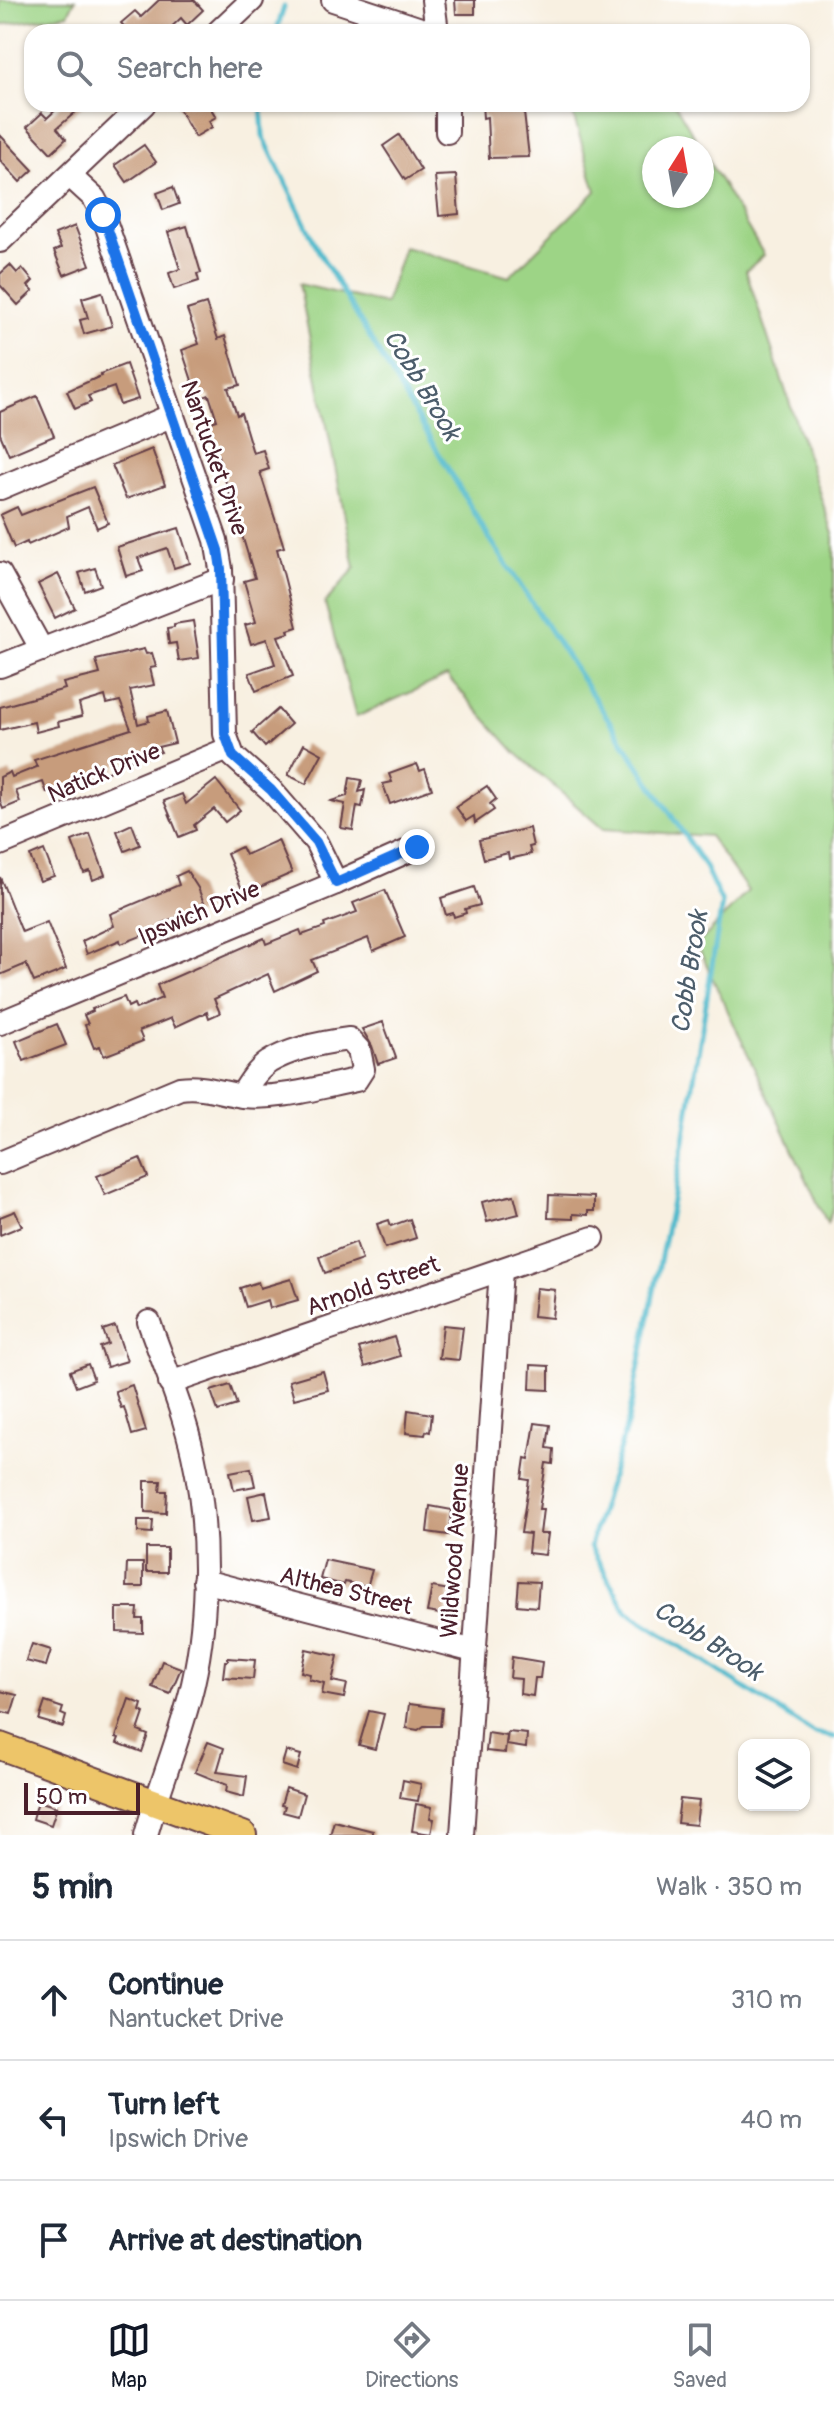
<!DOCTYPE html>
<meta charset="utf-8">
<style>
body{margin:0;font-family:Pangolin,sans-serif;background:#f2f2f3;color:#1f2937}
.controls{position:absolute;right:24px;bottom:24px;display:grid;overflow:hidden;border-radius:16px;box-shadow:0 2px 6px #0004}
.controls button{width:72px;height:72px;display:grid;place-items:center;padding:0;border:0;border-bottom:2px solid #e0e1e3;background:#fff;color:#1f2937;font:40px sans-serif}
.compass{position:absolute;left:642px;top:136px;width:72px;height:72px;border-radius:50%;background:#fff;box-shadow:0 2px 6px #0004;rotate:11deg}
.scale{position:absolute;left:24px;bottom:20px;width:116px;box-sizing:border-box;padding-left:8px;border:4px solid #4a1f2b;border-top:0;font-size:22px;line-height:28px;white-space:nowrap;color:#4a1f2b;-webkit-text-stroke:6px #fff;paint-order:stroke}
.stop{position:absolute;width:24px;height:24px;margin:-18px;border:6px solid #1a73e8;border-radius:50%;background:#fff}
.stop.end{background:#1a73e8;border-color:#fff;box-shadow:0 2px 8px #0008}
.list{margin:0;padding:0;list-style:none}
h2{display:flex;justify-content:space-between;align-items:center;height:104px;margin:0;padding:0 32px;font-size:34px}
h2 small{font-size:26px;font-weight:400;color:#747a83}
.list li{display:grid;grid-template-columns:52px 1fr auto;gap:24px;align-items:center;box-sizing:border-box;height:120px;padding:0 32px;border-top:2px solid #e0e1e3}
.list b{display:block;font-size:30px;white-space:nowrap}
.list p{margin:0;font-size:26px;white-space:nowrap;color:#747a83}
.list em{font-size:26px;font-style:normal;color:#747a83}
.icon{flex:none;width:44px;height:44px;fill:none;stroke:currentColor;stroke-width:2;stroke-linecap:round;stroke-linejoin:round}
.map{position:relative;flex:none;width:834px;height:1835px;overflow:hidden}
.search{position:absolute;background:#fff;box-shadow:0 2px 6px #0004;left:24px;right:24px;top:24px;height:88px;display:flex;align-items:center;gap:20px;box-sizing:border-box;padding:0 28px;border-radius:24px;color:#747a83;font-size:30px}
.sheet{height:464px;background:#fff}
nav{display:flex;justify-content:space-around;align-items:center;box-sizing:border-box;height:112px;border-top:2px solid #e0e1e3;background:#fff;font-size:22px;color:#747a83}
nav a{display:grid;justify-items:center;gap:4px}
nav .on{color:#111827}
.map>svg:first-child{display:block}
.green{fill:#9dd486;stroke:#747a58;stroke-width:2}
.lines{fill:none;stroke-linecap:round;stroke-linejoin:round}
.stream{stroke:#50bacc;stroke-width:5}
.building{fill:#c79c7b}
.minor-casing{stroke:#643e46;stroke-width:26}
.major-casing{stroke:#643e46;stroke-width:30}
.minor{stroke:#fff;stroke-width:22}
.major{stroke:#edc569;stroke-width:26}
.route{stroke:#1a73e8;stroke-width:10}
.labels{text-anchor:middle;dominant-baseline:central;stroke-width:6;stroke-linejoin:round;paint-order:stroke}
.street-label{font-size:24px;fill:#4a1f2b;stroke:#fff}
.water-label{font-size:26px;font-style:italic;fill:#4c5d6b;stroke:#fff}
</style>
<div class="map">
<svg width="834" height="1835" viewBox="0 0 834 1835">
<rect width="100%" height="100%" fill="#fff"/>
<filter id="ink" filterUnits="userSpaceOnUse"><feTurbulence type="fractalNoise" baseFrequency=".0125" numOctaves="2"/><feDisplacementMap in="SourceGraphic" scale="16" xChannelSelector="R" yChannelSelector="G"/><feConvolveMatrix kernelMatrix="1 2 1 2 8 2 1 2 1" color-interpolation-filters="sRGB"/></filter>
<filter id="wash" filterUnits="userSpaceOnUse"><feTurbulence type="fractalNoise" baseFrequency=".006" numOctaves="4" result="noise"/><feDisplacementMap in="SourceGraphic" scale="32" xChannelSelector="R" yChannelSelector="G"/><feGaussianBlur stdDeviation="1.8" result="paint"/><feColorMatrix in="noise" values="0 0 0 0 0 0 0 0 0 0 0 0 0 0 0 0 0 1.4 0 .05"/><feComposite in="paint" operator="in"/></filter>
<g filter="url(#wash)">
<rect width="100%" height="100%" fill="#f8f0e1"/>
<!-- green -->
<g class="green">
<path d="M0,0H75L68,14L0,25Z"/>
<path d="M570,104H675L701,148H654V196H702V150L764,255L746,271L834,537V1207L827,1223L697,945L748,891L709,836L603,829L516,753L447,676L356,717L325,603L355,568L299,284L385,304L404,247L509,277L596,191Z"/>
</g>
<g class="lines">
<!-- stream -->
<g class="stream">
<path d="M276,32L284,7"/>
<path d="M261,104L263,136L319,252L488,536L704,865L722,903L684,1141L628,1421L590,1546L627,1612L814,1733L834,1737"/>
</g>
</g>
<g id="blocks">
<!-- building -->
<g class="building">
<path d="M159,0H194L203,10L187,25L181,18L166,32H129L121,23L135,11L141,17Z"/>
<path d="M455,0H475V14H456Z"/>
<path d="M62,104H85L57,128L66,139L51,153L27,127L42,113L47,118Z"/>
<path d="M176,104H208L216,117L209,121L212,127L195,137Z"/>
<path d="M482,104H523L529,157L489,158L487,117L483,118Z"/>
<path d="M0,135L33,170L20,182L0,160Z"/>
<path d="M399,135L421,170L405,180L383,146Z"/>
<path d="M144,145L156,162L127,182L115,165Z"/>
<path d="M456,175L459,214L439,216L435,176Z"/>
<path d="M173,187L179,204L163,210L157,193Z"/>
<path d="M75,226L90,265L64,275L54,251L61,248L55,234Z"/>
<path d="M187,226L201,273L197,274L199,281L174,289L169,273L180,269L168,232Z"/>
<path d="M10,265L17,273L22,268L33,281L28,286L33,291L18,305L0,285V274Z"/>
<path d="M102,292L112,326L84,334L80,320L88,318L82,298Z"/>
<path d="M206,304L218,339L225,336L240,385L228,388L237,415L241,413L253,453L263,450L269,469L260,472L284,547L277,549L297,627L288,630L289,633L278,636L293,676L256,691L249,673L275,664L267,639L251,644L245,625L256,622L244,581L255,578L208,423L217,420L209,395L198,399L182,350L199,344L187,310Z"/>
<path d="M126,364L138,399L120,405L114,387L88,396L91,402L75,409L67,391L101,376L100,374Z"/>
<path d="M37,396L54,436L9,455L0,434V412Z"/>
<path d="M152,449L165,485L126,499L112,465Z"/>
<path d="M93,487L108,523L97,528L88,507L67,516L69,527L28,545L27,542L14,548L0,515L17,507L21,515Z"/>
<path d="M179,528L190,563L174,568L167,548L138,558L143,571L126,576L117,547Z"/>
<path d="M95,568L101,585L85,591L79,573Z"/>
<path d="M58,574L75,608L55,618L38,584Z"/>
<path d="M193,621L199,658L179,661L176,643L169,644L167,628L174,627V624Z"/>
<path d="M144,649L146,654L152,653L156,667L150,668L154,685L130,690L138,724L149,721L148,716L167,711L175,743L158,747L161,752L142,759L141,756L115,765L116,769L47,793L43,782L16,791L20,802L3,809L0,801V777L10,772L12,777L37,767L34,760L131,729L120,701L107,704L105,696L79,704L82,716L58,722L59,726L36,732L34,722L0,730V707L65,689L63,683L100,674L96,660Z"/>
<path d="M278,709L291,724L265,747L252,732Z"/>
<path d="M304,744L322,754L306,784L288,775Z"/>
<path d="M417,764L420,771L425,769L432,789L390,804L383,784L392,782L389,774Z"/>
<path d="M350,778L362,780L359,792L365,790L362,807L357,806L353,830L341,828L345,804L331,801L347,796Z"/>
<path d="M216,780L240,810L225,822L214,809L194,825L196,830L179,837L164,801L182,794L186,804Z"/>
<path d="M487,786L496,799L490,804L494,810L475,823L474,816L466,821L456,807Z"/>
<path d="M132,824L140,845L125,851L117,831Z"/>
<path d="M529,828L533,846L529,847L531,854L509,859L508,853L484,859L479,840Z"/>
<path d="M90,834L105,875L93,880L90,871L84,873L72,841Z"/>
<path d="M278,840L292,873L244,894L227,854L241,847L245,855Z"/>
<path d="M44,850L54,876L40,881L30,856Z"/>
<path d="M187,871L198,888L207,911L187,918L186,914L163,923L164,927L121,944L120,940L87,954L82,941L114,926L110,914L179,885L176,876Z"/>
<path d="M0,877L22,932L47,922L66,969L34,982L26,964L0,975Z"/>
<path d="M474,887L480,905L465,909L466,913L454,917L453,913L446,915L441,898Z"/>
<path d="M385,890L405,937L373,951L368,938L312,960L317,971L275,991L268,974L214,999L220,1013L209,1018L207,1012L175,1027L171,1018L139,1031L143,1041L104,1056L100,1046L94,1048L85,1025L88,1024L84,1015L93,1011L92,1009L124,997L128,1007L134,1004L136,1009L162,998L157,985L264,938L266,944L300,930L302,935L325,927L324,924L357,912L353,903Z"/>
<path d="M383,1022L396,1058L378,1064L372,1046L362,1029Z"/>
<path d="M57,1024L66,1045L24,1061L16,1041Z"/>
<path d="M140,1158L148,1177L105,1195L97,1176Z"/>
<path d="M514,1195L519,1214L487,1222L482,1202Z"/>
<path d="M549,1195L594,1197V1211H588V1215L573,1214V1219L548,1218Z"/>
<path d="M15,1211L22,1226L0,1235V1217Z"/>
<path d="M410,1219L416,1238L385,1248L377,1224L389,1220L391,1226Z"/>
<path d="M356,1242L362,1260L325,1273L319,1257Z"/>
<path d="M291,1279L298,1300L270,1308L268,1300L246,1307L240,1288L258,1282L260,1288Z"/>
<path d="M536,1288L555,1290L552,1318L533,1316Z"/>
<path d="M443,1325L463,1327L459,1360L439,1358Z"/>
<path d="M115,1326L127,1361L107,1367L100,1347L108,1344L103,1330Z"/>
<path d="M394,1337L400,1356L365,1367L359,1348Z"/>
<path d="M88,1364L94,1380L76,1387L70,1371Z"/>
<path d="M531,1365L549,1366V1390L530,1389Z"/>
<path d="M323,1371L328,1390L294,1399L289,1381Z"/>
<path d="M132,1385L146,1431L132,1435L124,1407L121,1408L115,1391Z"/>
<path d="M230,1385L237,1405L218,1411L211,1391Z"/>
<path d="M408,1410L432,1414L430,1432L426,1431L425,1435L406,1433Z"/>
<path d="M535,1423L550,1425L547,1448L554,1449L553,1464L546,1463L539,1509H543L540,1534H548L545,1555L528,1553L530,1534L521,1533L529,1480L522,1479L525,1458L529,1459Z"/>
<path d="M251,1468L255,1486L234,1490L230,1472Z"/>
<path d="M145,1481H161L160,1491H167L166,1513L145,1512Z"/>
<path d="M266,1492L271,1517L253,1520L248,1496Z"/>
<path d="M430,1506L452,1510L449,1535L427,1532Z"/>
<path d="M138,1520H153L152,1533L138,1532Z"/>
<rect x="146" y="1548" width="21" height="24"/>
<path d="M325,1560L372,1570L367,1587L345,1582L344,1585L320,1579Z"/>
<path d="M127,1563H143V1587H126Z"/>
<path d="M519,1581L539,1582L537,1607L517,1605Z"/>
<path d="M432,1587L450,1590L446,1615L427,1612Z"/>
<path d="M117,1608H138L137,1619H143V1633L117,1632Z"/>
<path d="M32,1644L51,1650L46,1666L26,1661Z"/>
<path d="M306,1649L338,1656L332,1681L347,1684L344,1698L322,1694L324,1683L309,1679L310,1674L301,1672Z"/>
<path d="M512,1657L542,1662L540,1678H535L533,1696L520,1694L521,1679L510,1678Z"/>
<path d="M228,1658L255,1660L253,1679L223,1677L225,1661H228Z"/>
<path d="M162,1661L181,1668L170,1694L152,1687Z"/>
<path d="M0,1691L17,1695L11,1714L0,1711Z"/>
<path d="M129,1699L142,1704L140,1711L144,1713L138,1731L148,1735L142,1752L117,1743L119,1738L116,1737Z"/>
<path d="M45,1702L63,1708L61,1714L66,1716L63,1727L39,1720Z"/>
<path d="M409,1704L442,1708L440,1726H424L418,1730L406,1728Z"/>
<path d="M369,1711L384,1714L375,1749L359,1745Z"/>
<path d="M508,1732L527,1734L526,1748L506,1745Z"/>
<path d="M488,1733L507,1736L505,1753L486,1751Z"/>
<path d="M208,1742L224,1748L217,1772L247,1776L244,1797L226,1792L227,1785L195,1772Z"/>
<path d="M286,1751L301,1755L297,1770L282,1765Z"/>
<path d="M403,1780L421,1784L418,1801L400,1798Z"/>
<path d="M286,1788L304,1794L298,1816L283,1812L285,1806L281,1805Z"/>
<path d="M680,1799L699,1801L696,1825L677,1823Z"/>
<path d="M38,1801L57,1807L51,1825L33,1819Z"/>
<path d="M416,1804L432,1807L430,1818L434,1819L431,1834L412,1831Z"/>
<path d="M334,1821L373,1831V1835H330Z"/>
</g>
</g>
</g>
<g filter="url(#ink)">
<use href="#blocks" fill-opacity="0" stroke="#643e46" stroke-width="2"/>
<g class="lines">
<defs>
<g id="minor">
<path d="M333,0L430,32"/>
<path d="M433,0L437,32"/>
<path d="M218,32L252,0"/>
<path d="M447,132V104"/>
<path d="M70,176L94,198L103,215L216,540L221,569L225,734L233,756L271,790L316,842L336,883"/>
<path d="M0,241L144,104"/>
<path d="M0,488L173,415"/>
<path d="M0,574L42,650"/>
<path d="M0,666L222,579"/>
<path d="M0,844L228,749"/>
<path d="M0,1023L336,883L417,847"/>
<path d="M0,1163L180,1088C204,1085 221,1093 243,1096C280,1100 320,1087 356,1080L363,1069L359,1050L349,1039C326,1042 290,1049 269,1062C257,1070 249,1083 241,1096"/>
<path d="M170,1383L593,1238"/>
<path d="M204,1581L474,1651"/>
<path d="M146,1835C160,1784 181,1736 193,1684C209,1613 209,1525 193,1454C183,1409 164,1365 149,1322"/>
<path d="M462,1835L501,1270"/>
</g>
<path id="major" d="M0,1746L243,1835"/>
</defs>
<!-- minor casing -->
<use href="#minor" class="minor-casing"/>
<!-- major casing -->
<use href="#major" class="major-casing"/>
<!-- minor -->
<use href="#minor" class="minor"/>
<!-- major -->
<use href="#major" class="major"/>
</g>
</g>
<g class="lines" filter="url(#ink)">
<!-- route -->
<path class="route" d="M103,215L218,550L221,569L225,734L233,756L271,790L316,842L336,883L417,847"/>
</g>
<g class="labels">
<!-- street labels -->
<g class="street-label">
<text transform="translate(214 458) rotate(71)">Nantucket Drive</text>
<text transform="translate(104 773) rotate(-23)">Natick Drive</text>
<text transform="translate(199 913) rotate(-23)">Ipswich Drive</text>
<text transform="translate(373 1286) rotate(-19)">Arnold Street</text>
<text transform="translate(455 1551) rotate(-86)">Wildwood Avenue</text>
<text transform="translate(346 1591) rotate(14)">Althea Street</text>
</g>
<!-- water labels -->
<g class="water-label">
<text transform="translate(422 385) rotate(59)">Cobb Brook</text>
<text transform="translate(690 972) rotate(-81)">Cobb Brook</text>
<text transform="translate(708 1641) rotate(33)">Cobb Brook</text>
</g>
</g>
</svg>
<div class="controls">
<button><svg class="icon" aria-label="layers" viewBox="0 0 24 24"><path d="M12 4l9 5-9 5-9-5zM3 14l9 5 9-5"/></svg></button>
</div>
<svg class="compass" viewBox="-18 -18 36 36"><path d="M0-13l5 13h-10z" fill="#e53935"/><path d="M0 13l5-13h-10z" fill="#747a83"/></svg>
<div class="scale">50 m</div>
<div class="stop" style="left:103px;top:215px"></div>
<div class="stop end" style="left:417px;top:847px"></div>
<div class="search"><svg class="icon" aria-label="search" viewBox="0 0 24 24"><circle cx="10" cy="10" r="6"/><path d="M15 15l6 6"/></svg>Search here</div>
</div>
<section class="sheet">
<h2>5 min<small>Walk · 350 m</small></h2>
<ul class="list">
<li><svg class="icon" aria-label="ahead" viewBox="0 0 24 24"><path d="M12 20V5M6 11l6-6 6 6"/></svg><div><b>Continue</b><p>Nantucket Drive</p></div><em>310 m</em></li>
<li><svg class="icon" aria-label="left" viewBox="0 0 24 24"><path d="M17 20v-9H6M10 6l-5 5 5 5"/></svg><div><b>Turn left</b><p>Ipswich Drive</p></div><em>40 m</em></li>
<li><svg class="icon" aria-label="arrive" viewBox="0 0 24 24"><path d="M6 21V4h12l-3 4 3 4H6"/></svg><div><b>Arrive at destination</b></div></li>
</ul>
</section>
<nav>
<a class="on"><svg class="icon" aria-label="map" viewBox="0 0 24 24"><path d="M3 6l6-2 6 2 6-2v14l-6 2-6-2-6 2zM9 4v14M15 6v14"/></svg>Map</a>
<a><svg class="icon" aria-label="directions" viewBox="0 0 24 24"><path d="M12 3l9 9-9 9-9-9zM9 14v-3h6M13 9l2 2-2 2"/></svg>Directions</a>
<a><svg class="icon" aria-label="saved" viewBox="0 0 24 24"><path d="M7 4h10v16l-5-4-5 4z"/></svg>Saved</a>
</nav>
